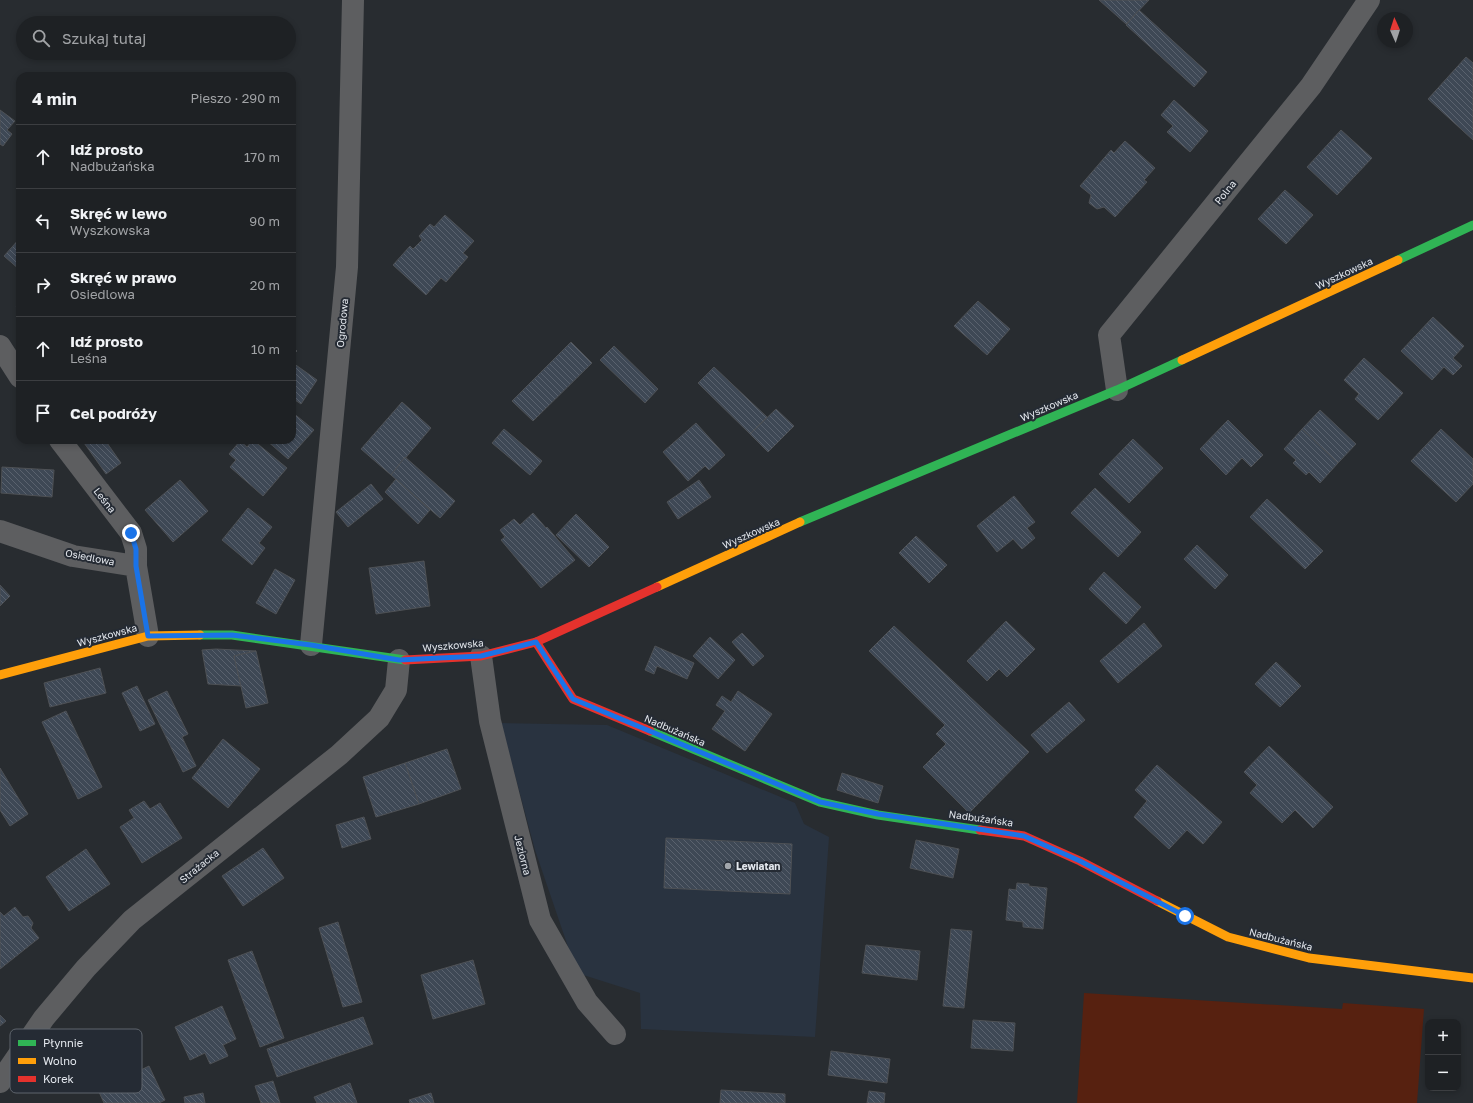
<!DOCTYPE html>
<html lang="pl">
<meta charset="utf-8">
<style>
body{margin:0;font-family:"Golos Text",sans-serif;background:#26292c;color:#f1f3f6}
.controls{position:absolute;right:12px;bottom:12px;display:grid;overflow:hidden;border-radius:8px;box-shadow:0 2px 6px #0003}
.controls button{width:36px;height:36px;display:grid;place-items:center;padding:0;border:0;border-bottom:1px solid #3c3e41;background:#1e2124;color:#f1f3f6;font:20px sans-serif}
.compass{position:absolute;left:1377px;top:12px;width:36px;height:36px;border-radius:50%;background:#1e2124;box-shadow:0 2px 6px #0003;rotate:357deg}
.stop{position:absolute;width:12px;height:12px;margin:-9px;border:3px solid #1a73e8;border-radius:50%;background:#fff}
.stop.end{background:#1a73e8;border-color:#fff;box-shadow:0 1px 4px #0008}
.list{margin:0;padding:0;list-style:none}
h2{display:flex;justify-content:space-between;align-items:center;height:52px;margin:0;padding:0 16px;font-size:17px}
h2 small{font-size:13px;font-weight:400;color:#a1a3a6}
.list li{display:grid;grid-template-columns:26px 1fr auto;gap:12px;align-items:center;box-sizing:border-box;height:64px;padding:0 16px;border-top:1px solid #3c3e41}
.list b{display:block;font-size:15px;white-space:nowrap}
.list p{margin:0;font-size:13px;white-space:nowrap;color:#a1a3a6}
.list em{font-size:13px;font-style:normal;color:#a1a3a6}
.icon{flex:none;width:22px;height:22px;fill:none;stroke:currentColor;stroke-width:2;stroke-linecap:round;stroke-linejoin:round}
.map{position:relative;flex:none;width:1473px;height:1103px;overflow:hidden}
.search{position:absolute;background:#1e2124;box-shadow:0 2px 6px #0003;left:16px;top:16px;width:280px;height:44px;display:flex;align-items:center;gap:10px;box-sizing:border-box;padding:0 14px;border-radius:22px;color:#a1a3a6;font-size:15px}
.panel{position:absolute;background:#1e2124;box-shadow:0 2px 6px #0003;left:16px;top:72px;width:280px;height:372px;border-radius:12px}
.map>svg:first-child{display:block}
.built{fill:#293340}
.pitch{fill:#572110}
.building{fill:url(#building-back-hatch);stroke:#4e5155}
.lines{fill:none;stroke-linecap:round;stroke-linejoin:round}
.street{stroke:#5d5e60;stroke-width:22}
.fast{stroke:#30b455;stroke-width:9}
.slow{stroke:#ff9f0a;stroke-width:9}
.jam{stroke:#e5322d;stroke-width:9}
.route{stroke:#1a73e8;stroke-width:5}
.poi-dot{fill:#a2a6ac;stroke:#252b34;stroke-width:1.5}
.labels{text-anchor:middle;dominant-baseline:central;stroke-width:4;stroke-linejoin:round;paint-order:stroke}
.street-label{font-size:10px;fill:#e4e8ee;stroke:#252b34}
.poi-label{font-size:10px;font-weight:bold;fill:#e4e8ee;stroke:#252b34;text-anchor:start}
.key{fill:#252b34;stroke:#5e646c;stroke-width:1}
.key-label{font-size:11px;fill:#e4e8ee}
</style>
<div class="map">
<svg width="1473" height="1103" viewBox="0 0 1473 1103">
<defs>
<pattern id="building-back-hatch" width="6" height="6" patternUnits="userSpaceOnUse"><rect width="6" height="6" fill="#3e4855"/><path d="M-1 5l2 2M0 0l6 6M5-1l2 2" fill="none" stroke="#5a626e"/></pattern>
</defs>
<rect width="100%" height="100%" fill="#282c30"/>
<!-- built -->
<path class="built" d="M501,723L607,725L795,803L804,824L829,837L815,1037L641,1029L640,993L577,973L535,850Z"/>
<!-- pitch -->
<path class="pitch" d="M1084,993L1342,1009L1343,1003L1424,1009L1417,1103H1077Z"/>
<!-- building -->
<g class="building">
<path d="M1099,0H1149L1126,24Z"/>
<path d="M1139,10L1207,72L1194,87L1126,25Z"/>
<path d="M1466,57L1473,63V140L1428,99Z"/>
<path d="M1174,100L1208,131L1190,152L1167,132L1173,126L1161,115Z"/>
<path d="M0,110L15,121L7,130L12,134L3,146L0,144Z"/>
<path d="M1341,130L1372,158L1337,195L1307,167Z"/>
<path d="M1125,141L1155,168L1144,180L1147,182L1115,217L1104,207L1097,209L1089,203L1091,195L1080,186L1111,150L1114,153Z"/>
<path d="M1285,190L1313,215L1286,244L1258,219Z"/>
<path d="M445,215L474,241L463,253L468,257L446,282L441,278L426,295L393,265L410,246L413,249L422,240L419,236L430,224L434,227Z"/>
<path d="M20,238V270L4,256Z"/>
<path d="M978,301L1010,329L987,355L954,326Z"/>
<path d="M20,302V311L16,307Z"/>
<path d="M1433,317L1464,346L1453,358L1462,366L1453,375L1444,367L1432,380L1401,351Z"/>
<path d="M571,342L592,363L533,421L512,401Z"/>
<path d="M292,346L297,351L292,356Z"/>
<path d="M614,346L658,389L645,403L600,360Z"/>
<path d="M1364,358L1403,393L1378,420L1355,399L1359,394L1344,380Z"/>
<path d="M293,363L317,380L301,404L292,398Z"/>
<path d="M714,367L767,417L750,434L698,383Z"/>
<path d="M402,402L431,428L391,475L361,449Z"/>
<path d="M776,409L794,426L768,452L750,434Z"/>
<path d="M1320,410L1356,444L1338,463L1302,429Z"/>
<path d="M292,412L314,430L288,459L266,440H292Z"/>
<path d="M1228,420L1263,455L1251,467L1242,458L1226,475L1200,449Z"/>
<path d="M696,423L725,455L709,470L705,466L688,481L663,452Z"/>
<path d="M504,429L542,461L530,475L492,443Z"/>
<path d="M1302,429L1338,463L1320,483L1309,472L1306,475L1293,463L1296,460L1284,449Z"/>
<path d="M1441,429L1473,459V484L1456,502L1411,461Z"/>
<path d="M1133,439L1163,468L1129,503L1099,474Z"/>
<path d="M82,440H105L121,463L106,474Z"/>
<path d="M253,440L287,468L263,496L230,467L236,460L229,454L240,441L247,447Z"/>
<path d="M405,457L455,501L440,518L391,475Z"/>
<path d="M2,467L54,470L52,497L1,493Z"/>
<path d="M396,479L430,510L418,524L385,492Z"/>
<path d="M180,480L208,511L173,542L145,510Z"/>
<path d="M699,480L711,497L678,519L667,502Z"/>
<path d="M371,484L383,499L348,527L336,512Z"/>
<path d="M1095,488L1141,532L1118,557L1071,513Z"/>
<path d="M1014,496L1035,522L1027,528L1035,538L1022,549L1013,539L997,552L977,526Z"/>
<path d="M1267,499L1323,551L1305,569L1250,517Z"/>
<path d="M248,508L272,527L259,543L265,548L252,565L222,540Z"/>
<path d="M533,513L546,528L547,527L575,560L541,588L501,540L505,537L500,530L514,519L520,525Z"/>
<path d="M576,514L609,547L589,567L556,535Z"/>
<path d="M916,536L947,565L929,583L899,553Z"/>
<path d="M1197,545L1228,575L1215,589L1184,559Z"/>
<path d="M424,561L430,606L376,614L369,568Z"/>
<path d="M275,569L295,580L276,614L256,603Z"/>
<path d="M1104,572L1141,607L1126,624L1089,589Z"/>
<path d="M0,585L10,596L0,606Z"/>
<path d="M1006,621L1035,649L1007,677L999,669L987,681L967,661Z"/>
<path d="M1144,623L1162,646L1118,683L1100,661Z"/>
<path d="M894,626L1029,752L969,813L923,767L946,744L936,734L945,725L869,651Z"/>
<path d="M742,633L764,656L753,666L732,642Z"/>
<path d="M710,637L735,660L718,679L693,656Z"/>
<path d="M655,646L694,663L687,679L657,666L654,674L645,670Z"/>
<path d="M216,649L256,651L234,656L241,686L208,684L202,650Z"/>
<path d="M256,651L268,703L246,708L234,656Z"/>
<path d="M1276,662L1301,686L1280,707L1255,684Z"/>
<path d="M100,668L106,693L50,707L44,683Z"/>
<path d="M137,686L155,724L140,731L122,693Z"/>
<path d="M167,691L188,734L182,737L196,766L183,772L148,700Z"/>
<path d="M738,691L772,714L745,751L712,729L725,711L716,705L722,696L731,702Z"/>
<path d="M1069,702L1085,720L1047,753L1031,735Z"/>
<path d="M66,711L102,787L78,799L42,722Z"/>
<path d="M223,739L260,769L228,808L192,778Z"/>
<path d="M1269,746L1333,807L1313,828L1295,810L1282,823L1250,793L1257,785L1244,772Z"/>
<path d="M447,749L461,789L419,804L405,763Z"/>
<path d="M405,763L419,804L376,817L363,777Z"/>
<path d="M1157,765L1222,822L1203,844L1187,830L1169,849L1134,817L1147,801L1135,790Z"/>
<path d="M0,768L28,814L10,826L0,810Z"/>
<path d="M842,773L883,786L878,803L837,790Z"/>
<path d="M144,801L150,809L160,803L182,838L142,863L120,827L134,818L129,810Z"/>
<path d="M364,817L371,839L342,848L336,825Z"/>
<path d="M666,838L792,844L790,894L664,888Z"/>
<path d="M916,840L959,849L953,878L910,868Z"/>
<path d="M263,848L284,878L243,906L222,876Z"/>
<path d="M86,849L110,884L69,911L46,877Z"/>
<path d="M1017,883L1029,884V886L1047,888L1043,929L1023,927V922L1006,920L1009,889L1016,890Z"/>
<path d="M15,907L23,917L28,916L33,923L31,928L39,938L0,969V912L4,916Z"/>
<path d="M338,922L362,1002L343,1007L319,928Z"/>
<path d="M951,929L972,931L964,1008L943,1006Z"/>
<path d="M866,945L920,951L917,980L862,973Z"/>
<path d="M252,951L284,1038L260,1047L228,960Z"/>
<path d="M473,960L485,1004L433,1019L421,975Z"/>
<path d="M222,1006L236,1039L223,1045L228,1056L210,1064L205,1053L190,1060L175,1027Z"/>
<path d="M0,1015L6,1021L0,1026Z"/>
<path d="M363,1017L373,1044L277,1077L267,1049Z"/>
<path d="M973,1020L1015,1023L1013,1051L971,1048Z"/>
<path d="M831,1051L890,1059L887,1083L828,1075Z"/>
<path d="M149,1066L165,1100L159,1103H104L95,1083L118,1072L122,1079Z"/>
<path d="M273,1081L280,1103H261L255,1086Z"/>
<path d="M350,1083L357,1103H317L314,1097Z"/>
<path d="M721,1090L785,1094V1103H720Z"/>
<path d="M869,1091L885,1093L884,1103H867Z"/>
<path d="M203,1093L205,1103H185L184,1097Z"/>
<path d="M431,1093L434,1103H410L409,1100Z"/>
</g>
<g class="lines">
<!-- street -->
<g class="street">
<path d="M0,346L20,377"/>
<path d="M1117,390L1109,335L1311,86L1369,0"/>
<path d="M60,440L131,533L136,549V566"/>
<path d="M0,531L73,556L136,566L148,636"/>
<path d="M311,645L347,267L353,0"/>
<path d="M481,656L490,721L540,920L587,1002L615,1034"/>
<path d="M0,1082L44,1018L86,968L132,920L339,755L379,718L396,690L399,660"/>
</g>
<!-- fast -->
<g class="fast">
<path d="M1398,260L1473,225"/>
<path d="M800,522L1117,390L1182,360"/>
<path d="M200,635H232L405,660"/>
<path d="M650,731L820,802L878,815L980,830"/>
</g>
<!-- slow -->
<g class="slow">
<path d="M1182,360L1398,260"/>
<path d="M657,587L800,522"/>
<path d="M0,675L148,636L200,635"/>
<path d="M1157,901L1228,937L1309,958L1473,978"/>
</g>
<!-- jam -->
<g class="jam">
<path d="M536,642L573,699L650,731"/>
<path d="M405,660L481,656L536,642L657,587"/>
<path d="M980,830L1024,836L1080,861L1157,901"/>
</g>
</g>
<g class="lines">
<!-- route -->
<path class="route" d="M131,533L136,549V566L148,636L232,635L311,645L399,660L481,656L536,642L573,699L820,802L878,814L1024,836L1080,861L1185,916"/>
</g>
<!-- markers -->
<circle class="poi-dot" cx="728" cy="866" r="4"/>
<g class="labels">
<!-- street labels -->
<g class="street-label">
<text transform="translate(1225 192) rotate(-51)">Polna</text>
<text transform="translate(1344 273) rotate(-25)">Wyszkowska</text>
<text transform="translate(342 323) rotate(-85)">Ogrodowa</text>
<text transform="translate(1049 406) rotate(-23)">Wyszkowska</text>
<text transform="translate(105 500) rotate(52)">Leśna</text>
<text transform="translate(751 533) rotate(-24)">Wyszkowska</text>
<text transform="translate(90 557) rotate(11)">Osiedlowa</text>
<text transform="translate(107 635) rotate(-15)">Wyszkowska</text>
<text transform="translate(453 645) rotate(-5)">Wyszkowska</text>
<text transform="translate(675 730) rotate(23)">Nadbużańska</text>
<text transform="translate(981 818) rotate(8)">Nadbużańska</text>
<text transform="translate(523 855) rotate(76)">Jeziorna</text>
<text transform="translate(199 866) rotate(-39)">Strażacka</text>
<text transform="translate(1281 939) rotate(14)">Nadbużańska</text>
</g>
<!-- poi labels -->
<g class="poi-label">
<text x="736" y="866">Lewiatan</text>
</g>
</g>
<!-- legend -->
<rect x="10" y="1029" width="132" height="64" rx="6" class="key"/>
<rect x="18" y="1040" width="18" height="6" fill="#30b455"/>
<rect x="18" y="1058" width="18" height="6" fill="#ff9f0a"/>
<rect x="18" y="1076" width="18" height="6" fill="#e5322d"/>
<g class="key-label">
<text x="43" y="1047">Płynnie</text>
<text x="43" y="1065">Wolno</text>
<text x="43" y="1083">Korek</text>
</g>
</svg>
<div class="controls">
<button>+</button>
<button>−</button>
</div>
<svg class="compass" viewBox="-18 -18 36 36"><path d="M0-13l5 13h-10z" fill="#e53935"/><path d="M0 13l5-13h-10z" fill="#a1a3a6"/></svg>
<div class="stop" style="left:1185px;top:916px"></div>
<div class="stop end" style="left:131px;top:533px"></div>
<div class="search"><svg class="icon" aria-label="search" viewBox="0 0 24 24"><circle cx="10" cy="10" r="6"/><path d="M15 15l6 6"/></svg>Szukaj tutaj</div>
<section class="panel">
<h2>4 min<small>Pieszo · 290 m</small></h2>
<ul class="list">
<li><svg class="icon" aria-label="ahead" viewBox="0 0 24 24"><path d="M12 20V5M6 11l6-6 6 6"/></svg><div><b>Idź prosto</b><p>Nadbużańska</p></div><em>170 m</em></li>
<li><svg class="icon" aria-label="left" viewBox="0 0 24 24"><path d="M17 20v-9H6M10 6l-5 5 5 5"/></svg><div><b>Skręć w lewo</b><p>Wyszkowska</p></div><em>90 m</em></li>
<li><svg class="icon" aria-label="right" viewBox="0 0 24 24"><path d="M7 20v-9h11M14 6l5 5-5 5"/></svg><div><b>Skręć w prawo</b><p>Osiedlowa</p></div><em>20 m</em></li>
<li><svg class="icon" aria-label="ahead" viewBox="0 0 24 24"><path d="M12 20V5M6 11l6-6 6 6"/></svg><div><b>Idź prosto</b><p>Leśna</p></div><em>10 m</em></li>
<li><svg class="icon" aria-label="arrive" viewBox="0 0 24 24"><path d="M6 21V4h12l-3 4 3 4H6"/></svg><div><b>Cel podróży</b></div></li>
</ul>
</section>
</div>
